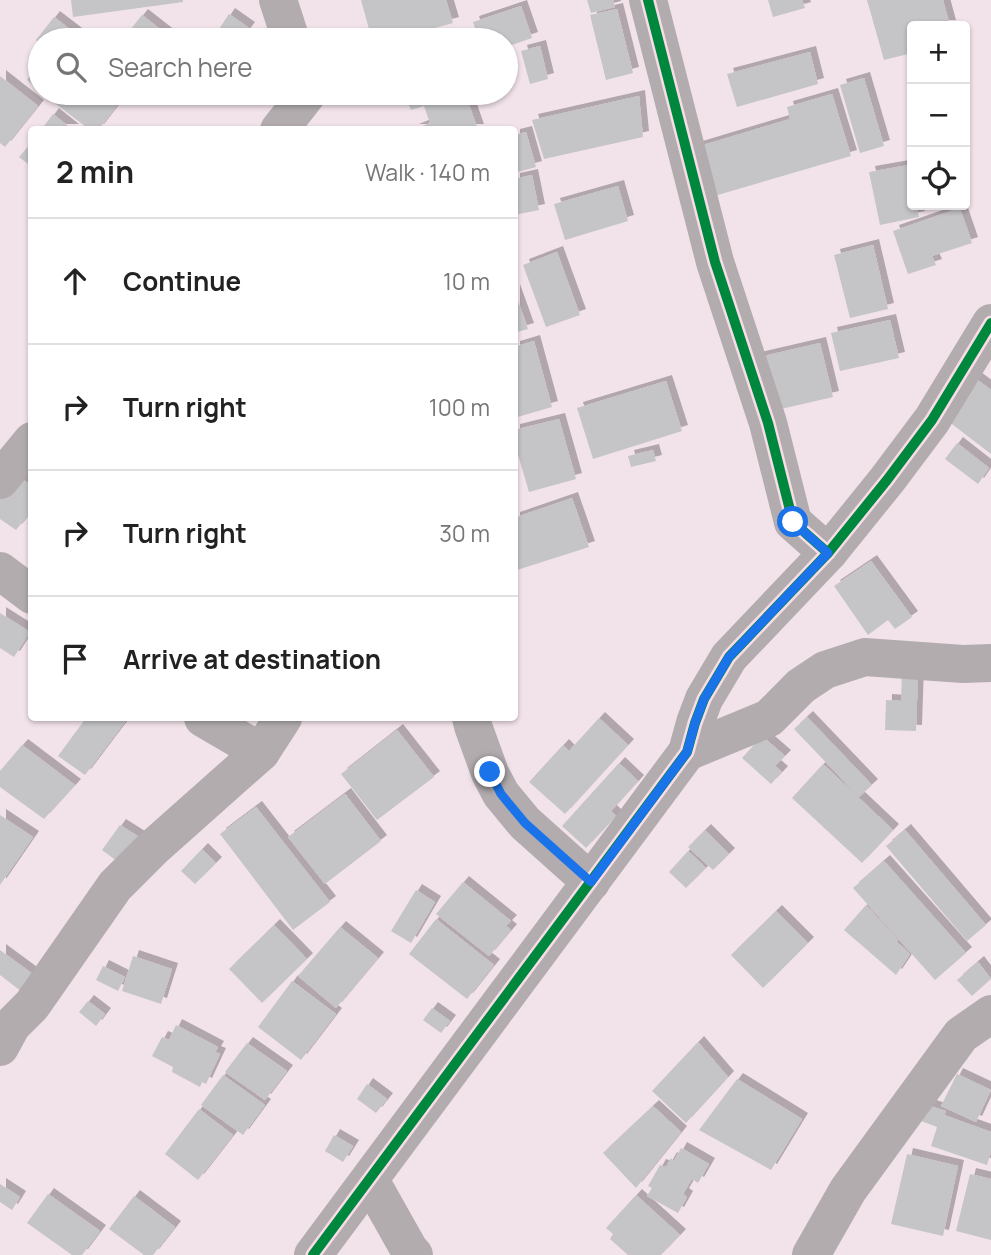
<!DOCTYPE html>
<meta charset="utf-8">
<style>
body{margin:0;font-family:Manrope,sans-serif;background:#f2f2f2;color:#222}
.controls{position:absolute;right:21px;top:21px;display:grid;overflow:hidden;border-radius:7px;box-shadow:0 2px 5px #0004}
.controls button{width:63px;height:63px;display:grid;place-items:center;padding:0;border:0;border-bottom:2px solid #e0e0e0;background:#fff;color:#222;font:35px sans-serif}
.stop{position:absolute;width:21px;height:21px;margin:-16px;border:5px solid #1a73e8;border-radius:50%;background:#fff}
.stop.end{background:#1a73e8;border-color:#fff;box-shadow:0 2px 7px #0008}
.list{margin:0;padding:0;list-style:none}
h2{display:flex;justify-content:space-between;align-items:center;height:91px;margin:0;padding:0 28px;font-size:30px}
h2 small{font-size:23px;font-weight:400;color:#767676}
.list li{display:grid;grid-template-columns:46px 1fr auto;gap:21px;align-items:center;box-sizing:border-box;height:126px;padding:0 28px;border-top:2px solid #e0e0e0}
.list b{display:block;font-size:26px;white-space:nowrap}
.list em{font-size:23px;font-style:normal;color:#767676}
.icon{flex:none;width:38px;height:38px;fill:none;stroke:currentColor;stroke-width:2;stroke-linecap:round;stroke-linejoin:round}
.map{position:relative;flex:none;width:991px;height:1255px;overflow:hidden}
.search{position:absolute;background:#fff;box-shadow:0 2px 5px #0004;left:28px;top:28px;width:490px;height:77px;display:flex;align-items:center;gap:18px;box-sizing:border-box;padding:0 24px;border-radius:38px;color:#767676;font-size:26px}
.panel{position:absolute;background:#fff;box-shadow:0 2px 5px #0004;left:28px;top:126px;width:490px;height:595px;border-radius:7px}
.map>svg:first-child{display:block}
.building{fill:#c5c4c6;filter:url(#shadow)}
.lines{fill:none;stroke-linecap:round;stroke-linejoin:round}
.minor{stroke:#b2acae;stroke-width:38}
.cycleway-casing{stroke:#f8dde9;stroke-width:15}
.cycleway{stroke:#00873e;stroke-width:10}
.route{stroke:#1a73e8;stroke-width:9}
</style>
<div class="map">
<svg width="991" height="1255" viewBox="0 0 991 1255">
<defs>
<filter id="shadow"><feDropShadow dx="6" dy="-6" stdDeviation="0" flood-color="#0004"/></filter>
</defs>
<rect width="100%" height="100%" fill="#f2e3ea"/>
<!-- building -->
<g class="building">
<path d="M71,0H183V2L73,17Z"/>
<path d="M361,0H446L453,23L392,40H372Z"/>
<path d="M587,0H613L615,7L591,13Z"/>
<path d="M768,0H802L805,8L773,17Z"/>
<path d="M867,0H943L950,26H912V53L884,60Z"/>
<path d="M521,6L532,38L506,47V40H479L473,22Z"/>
<path d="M617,9L633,73L606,80L590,15Z"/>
<path d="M229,14L249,28L240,40H222L215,35Z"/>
<path d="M142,15L174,40H122Z"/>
<path d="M54,17L84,40H40V43L36,40Z"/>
<path d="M540,46L548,79L530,84L521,51Z"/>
<path d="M810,52L818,84L737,107L727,74Z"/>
<path d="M40,63V90L27,80Z"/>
<path d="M0,76L38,106L5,147L0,143Z"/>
<path d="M864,78L884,146L860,153L840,85Z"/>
<path d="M43,93H58L52,100Z"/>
<path d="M65,93H127L98,130H90L56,104Z"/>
<path d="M404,93H465L478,130H413L430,123L424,106L411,110Z"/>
<path d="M832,94L851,156L704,199L690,149L790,119L787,107Z"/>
<path d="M639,96L643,137L544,159L532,120Z"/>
<path d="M53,114L73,130H41Z"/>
<path d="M526,132L536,167L514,173V135Z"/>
<path d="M32,142V167L19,157Z"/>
<path d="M909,165L912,183V205H916L919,217L880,225L869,172Z"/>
<path d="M532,175L539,210L514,215V179Z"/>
<path d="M618,186L628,221L565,240L554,204Z"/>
<path d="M960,208L972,243L932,256L936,265L908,274L893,231Z"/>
<path d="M873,245L888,309L850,318L834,255Z"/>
<path d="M557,252L580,315L546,327L523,265Z"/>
<path d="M514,290L528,329L514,333Z"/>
<path d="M890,320L899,358L840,371L831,333Z"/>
<path d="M534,341L552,407L514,418V347Z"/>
<path d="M820,343L833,397L768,412L755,358Z"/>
<path d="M975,378L991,390V454L944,418Z"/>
<path d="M666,381L682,431L593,459L577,408Z"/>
<path d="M559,419L576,479L529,492L514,441V430Z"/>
<path d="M957,443L989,468L978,484L945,459Z"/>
<path d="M653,450L656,461L631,467L628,456Z"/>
<path d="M16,475L32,486V498L28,502L32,505V510L16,530L0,519V497Z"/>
<path d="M572,498L589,547L514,571V518Z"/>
<path d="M871,561L912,617L895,629L888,620L868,635L834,586Z"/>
<path d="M0,613L30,632L14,657L0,648Z"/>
<path d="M902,671L918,672L916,731L885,730L886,700L901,701Z"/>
<path d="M807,717L872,785L859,797L794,729Z"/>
<path d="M86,718H128L85,775L58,756Z"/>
<path d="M599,718L628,745L565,814L529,782L563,745L569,751Z"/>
<path d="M397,730L434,777L377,820L341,774Z"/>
<path d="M762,736L785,756L775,766L782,772L771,784L742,758Z"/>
<path d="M22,745L75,785L44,819L0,787V771Z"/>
<path d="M619,763L638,781L611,811L616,816L586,848L562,826Z"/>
<path d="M823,764L893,830L862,863L792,798Z"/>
<path d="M345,794L381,841L325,884L288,837Z"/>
<path d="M256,807L330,902L293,930L220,834Z"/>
<path d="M0,815L33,837L0,885Z"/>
<path d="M120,825L139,837L121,864L102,850Z"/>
<path d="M705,830L729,854L713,870L688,847Z"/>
<path d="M905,830L986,925L967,941L886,846Z"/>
<path d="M202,849L216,863L195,884L181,871Z"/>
<path d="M688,851L706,868L686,888L669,872Z"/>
<path d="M884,861L966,953L935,980L853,888Z"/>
<path d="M463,882L511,921L506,926L511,930L489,956L436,914Z"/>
<path d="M416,890L435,902L411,943L391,931Z"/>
<path d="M866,905L898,940L897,942L910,954L896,975L844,930Z"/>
<path d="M776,911L808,943L763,988L731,955Z"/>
<path d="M436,919L494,965L467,999L409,954Z"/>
<path d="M274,925L307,959L262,1003L229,969Z"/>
<path d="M340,927L378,958L336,1008L298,976Z"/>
<path d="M0,950L38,978L26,995L0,975Z"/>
<path d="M133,956L172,969L161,1004L122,991Z"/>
<path d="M978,962L991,979L972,996L957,980Z"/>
<path d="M103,966L125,977L118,991L96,980Z"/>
<path d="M292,981L336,1014L301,1060L258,1027Z"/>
<path d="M88,1001L105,1014L96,1026L79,1012Z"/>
<path d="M432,1008L450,1021L441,1033L423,1020Z"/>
<path d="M176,1025L218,1047L215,1052L220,1054L206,1084L202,1082L200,1087L172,1072L173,1067L152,1056L162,1037L169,1040Z"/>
<path d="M698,1042L728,1077L686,1123L652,1091Z"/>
<path d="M247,1043L287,1071L265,1100L225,1072Z"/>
<path d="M957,1074L991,1090L976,1122L941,1106Z"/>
<path d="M223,1075L265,1105L243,1135L201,1105Z"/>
<path d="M737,1079L802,1119L771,1170L699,1130Z"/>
<path d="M367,1084L387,1099L376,1113L357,1099Z"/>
<path d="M927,1105L946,1111L944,1115L991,1132V1152L987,1165L931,1146L937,1127L921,1121Z"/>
<path d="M653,1106L681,1132L636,1188L603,1153Z"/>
<path d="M199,1109L233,1135L198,1180L165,1154Z"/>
<path d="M334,1135L353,1146L343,1162L325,1151Z"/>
<path d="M681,1148L709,1164L698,1183L692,1179L683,1194L687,1197L678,1213L647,1196L652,1188L648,1186L660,1165L666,1167L671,1158L674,1161Z"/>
<path d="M907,1154L958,1166L943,1236L891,1224Z"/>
<path d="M970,1174L991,1179V1240L956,1231Z"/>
<path d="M0,1184L20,1197L12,1210L0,1202Z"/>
<path d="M48,1194L100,1231L82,1255H72L27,1223Z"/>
<path d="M636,1195L680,1235L661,1255H628L610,1239L613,1234L606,1228Z"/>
<path d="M134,1196L175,1227L153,1255H144L109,1229Z"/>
</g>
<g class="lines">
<!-- minor -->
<g class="minor">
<path d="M278,0L291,40"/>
<path d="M648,0L715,262L768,423L793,522L828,553"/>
<path d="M279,130L308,93"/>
<path d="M0,480L32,441"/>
<path d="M0,571L32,595"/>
<path d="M203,718L261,752"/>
<path d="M471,718L473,726L490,773L501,794L525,823L591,882"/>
<path d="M687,752L769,718L801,686L825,670L865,657L963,664L991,663"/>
<path d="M0,1047L12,1025L32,1005L115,886L153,848L261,752L283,718"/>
<path d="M370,1180L410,1251L414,1255"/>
<path d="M313,1255L687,752L695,723L704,699L729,657L828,553L887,480L932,420L991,323"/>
<path d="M811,1255L848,1190L961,1035L991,1014"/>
</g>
<defs>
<g id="cycleway">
<path d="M648,0L715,262L768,423L793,522L828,553"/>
<path d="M313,1255L687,752L695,723L704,699L729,657L828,553L887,480L932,420L991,323"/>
</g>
</defs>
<!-- cycleway casing -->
<use href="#cycleway" class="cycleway-casing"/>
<!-- cycleway -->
<use href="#cycleway" class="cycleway"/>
</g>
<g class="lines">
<!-- route -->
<path class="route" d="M490,772L501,794L525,823L591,882L687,752L695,723L704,699L729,657L828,553L793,522"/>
</g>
</svg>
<div class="controls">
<button>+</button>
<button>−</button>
<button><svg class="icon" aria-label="locate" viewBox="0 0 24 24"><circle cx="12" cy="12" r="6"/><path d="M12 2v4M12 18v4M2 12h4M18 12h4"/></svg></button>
</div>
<div class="stop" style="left:793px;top:522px"></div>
<div class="stop end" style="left:490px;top:772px"></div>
<div class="search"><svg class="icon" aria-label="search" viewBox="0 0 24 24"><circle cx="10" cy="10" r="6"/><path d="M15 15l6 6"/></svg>Search here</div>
<section class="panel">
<h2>2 min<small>Walk · 140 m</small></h2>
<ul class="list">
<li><svg class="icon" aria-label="ahead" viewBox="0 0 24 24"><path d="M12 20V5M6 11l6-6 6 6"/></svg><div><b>Continue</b></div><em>10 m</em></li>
<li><svg class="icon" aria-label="right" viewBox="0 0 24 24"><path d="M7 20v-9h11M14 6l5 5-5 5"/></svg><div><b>Turn right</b></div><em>100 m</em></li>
<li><svg class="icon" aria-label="right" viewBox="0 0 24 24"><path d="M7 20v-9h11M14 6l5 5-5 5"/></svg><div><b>Turn right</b></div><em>30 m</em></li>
<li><svg class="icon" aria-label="arrive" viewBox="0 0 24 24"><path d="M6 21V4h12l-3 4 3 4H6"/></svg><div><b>Arrive at destination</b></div></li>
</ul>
</section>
</div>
